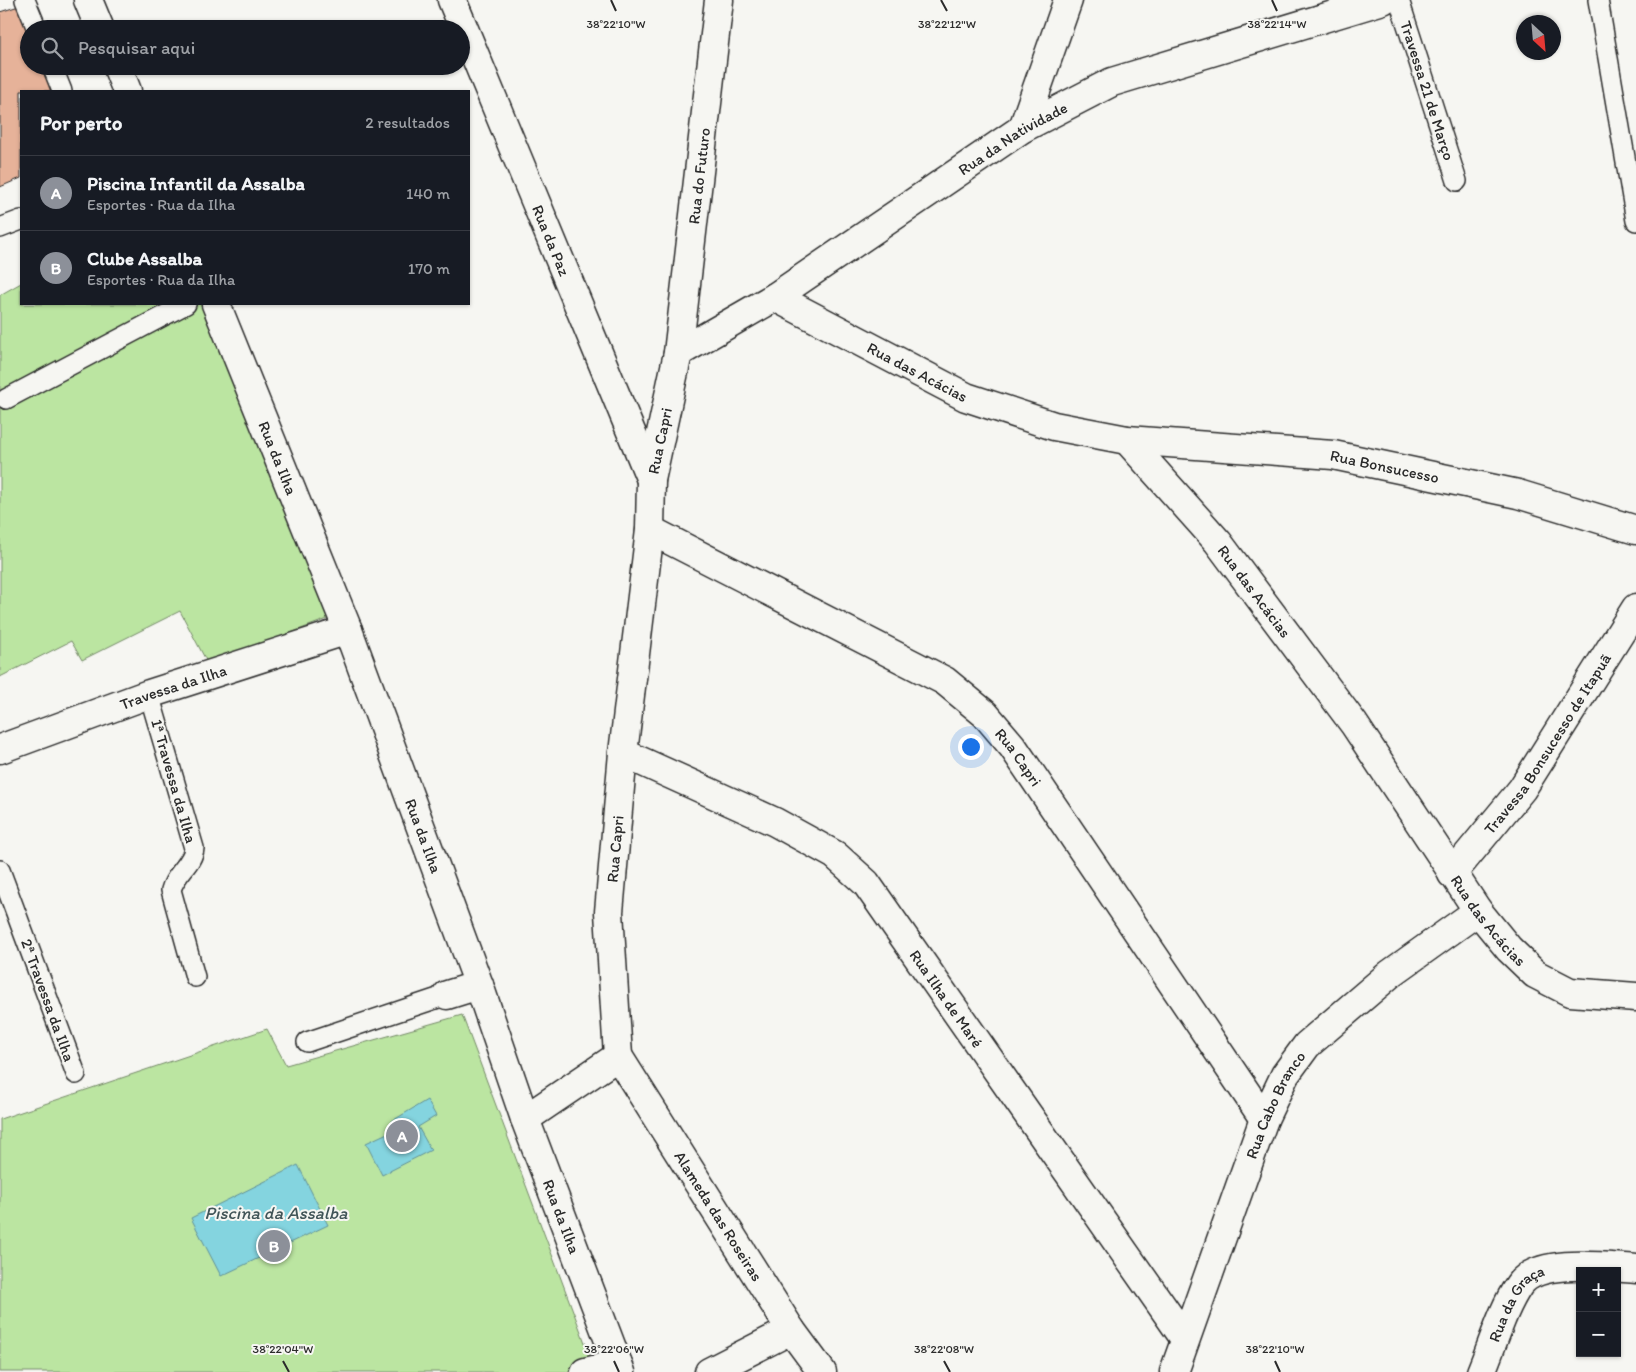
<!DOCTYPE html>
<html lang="pt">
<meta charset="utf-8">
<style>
body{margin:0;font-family:Itim,sans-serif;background:#242831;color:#f1f3f6}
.controls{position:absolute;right:15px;bottom:15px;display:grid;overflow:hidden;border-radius:0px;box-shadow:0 1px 4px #0004}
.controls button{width:45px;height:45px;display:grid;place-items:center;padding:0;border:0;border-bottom:1px solid #363941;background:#171b24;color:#f1f3f6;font:25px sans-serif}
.compass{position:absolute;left:1516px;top:15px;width:45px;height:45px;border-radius:50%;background:#171b24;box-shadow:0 1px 4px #0004;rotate:154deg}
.you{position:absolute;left:970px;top:746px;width:18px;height:18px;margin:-12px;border:4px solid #fff;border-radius:50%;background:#1a73e8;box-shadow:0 0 0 8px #1a73e833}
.badge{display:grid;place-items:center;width:32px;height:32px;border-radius:50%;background:#8c9099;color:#fff;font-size:16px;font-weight:700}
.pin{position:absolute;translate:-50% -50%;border:2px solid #fff;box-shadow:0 1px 5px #0006}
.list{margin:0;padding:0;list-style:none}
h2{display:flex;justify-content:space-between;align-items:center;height:65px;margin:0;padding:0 20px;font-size:21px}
h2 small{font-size:16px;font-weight:400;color:#9ea1a6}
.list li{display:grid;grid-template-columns:32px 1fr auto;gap:15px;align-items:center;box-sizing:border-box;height:75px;padding:0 20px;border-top:1px solid #363941}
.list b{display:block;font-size:19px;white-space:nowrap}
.list p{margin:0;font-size:16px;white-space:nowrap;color:#9ea1a6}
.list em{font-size:16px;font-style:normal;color:#9ea1a6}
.icon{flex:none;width:28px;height:28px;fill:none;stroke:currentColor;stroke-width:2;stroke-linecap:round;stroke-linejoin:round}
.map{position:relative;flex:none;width:1636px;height:1372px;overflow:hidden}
.search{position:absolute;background:#171b24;box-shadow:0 1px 4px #0004;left:20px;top:20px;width:450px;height:55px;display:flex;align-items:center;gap:12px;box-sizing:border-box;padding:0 18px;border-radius:28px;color:#9ea1a6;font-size:19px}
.panel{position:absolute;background:#171b24;box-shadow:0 1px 4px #0004;left:20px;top:90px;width:450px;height:215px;border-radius:0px}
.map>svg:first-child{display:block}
.green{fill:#bbe5a1;stroke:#738866}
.water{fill:#84d4df;stroke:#609097}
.building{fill:#e6b299;stroke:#2b2b2b}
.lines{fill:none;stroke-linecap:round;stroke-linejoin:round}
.service-casing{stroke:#2b2b2b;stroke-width:22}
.minor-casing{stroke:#2b2b2b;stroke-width:31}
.secondary-casing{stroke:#2b2b2b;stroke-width:31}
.service{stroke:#f6f6f2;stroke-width:19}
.minor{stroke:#f6f6f2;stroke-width:28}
.secondary{stroke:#f6f6f2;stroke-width:28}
.ticks{fill:none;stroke:#2b2b2b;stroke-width:2}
.labels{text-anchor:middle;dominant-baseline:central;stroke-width:4;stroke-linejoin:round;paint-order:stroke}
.street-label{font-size:16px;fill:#2b2b2b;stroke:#f6f6f2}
.water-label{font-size:18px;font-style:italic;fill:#415558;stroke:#f6f6f2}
.ticks-label{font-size:12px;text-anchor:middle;fill:#2b2b2b;stroke:#f6f6f2;stroke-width:4;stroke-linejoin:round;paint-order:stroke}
</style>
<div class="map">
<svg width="1636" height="1372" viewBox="0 0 1636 1372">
<rect width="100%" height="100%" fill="#f6f6f2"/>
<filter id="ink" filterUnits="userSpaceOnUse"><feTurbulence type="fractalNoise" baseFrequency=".02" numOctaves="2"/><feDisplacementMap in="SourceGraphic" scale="10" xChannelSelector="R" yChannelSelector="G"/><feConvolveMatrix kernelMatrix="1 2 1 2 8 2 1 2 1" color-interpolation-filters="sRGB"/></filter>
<g filter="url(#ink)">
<!-- green -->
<g class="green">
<path d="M21,283V304H202L330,618L208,664L180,611L82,660L71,641L0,677V295Z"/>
<path d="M462,1015L596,1372H0V1119L267,1029L286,1065Z"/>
</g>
<!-- water -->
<g class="water">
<path d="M427,1100L436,1116L418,1127L431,1150L382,1175L366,1143L398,1128L392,1121Z"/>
<path d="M298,1165L328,1225L221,1276L191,1218Z"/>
</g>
<!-- building -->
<path class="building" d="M22,5L29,29V66H46L56,91H21V178L0,187V12Z"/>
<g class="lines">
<defs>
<g id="service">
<path d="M25,0L37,29"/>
<path id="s1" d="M1399,0L1457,181"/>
<path d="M1598,0L1636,221"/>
<path d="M52,66L62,91"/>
<path d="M0,228L21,220"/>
<path d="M6,399L186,304"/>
<path d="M149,694L194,848C193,864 175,873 171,890L195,977"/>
<path d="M0,870L76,1074"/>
<path d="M307,1042L447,995"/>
</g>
<g id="minor">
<path id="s2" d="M452,0L651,480"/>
<path d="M1023,128L1068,0"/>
<path id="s3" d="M775,297L966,397L1054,426L1127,440L1333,455L1518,494L1636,530"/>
<path id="s4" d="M678,353L775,297L1023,128L1112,82L1383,0"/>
<path id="s5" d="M1127,440L1218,542L1354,724L1478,911L1509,949L1535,974L1570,992L1636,997"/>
<path id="s6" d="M650,530L945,681L985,714L1013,747L1264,1119"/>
<path id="s7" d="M0,749L149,694L348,630"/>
<path id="s8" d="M623,753L775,822L835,855L866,883L1185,1339"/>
<path id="s9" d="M1452,874L1522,789L1636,608"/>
<path d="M447,995L479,985"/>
<path id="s10" d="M618,1056L791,1330L822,1372"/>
<path id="s11" d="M525,1119L618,1056L609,912L623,753L650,530L651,480L678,353L719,0"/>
<path d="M585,1372L618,1364"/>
<path d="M709,1372L791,1330"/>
<path id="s12" d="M1174,1372L1264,1119L1285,1075L1307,1045L1390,974L1478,911"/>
<path id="s13" d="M1481,1372C1493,1344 1502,1310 1519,1285C1538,1257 1607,1267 1636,1269"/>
</g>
<g id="secondary">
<path d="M88,0L100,29"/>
<path d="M117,66L127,91"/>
<path id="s14" d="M216,304L348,630L479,985L525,1119L621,1372"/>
</g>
</defs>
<!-- service casing -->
<use href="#service" class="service-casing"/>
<!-- minor casing -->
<use href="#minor" class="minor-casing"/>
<!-- secondary casing -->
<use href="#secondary" class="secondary-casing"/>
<!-- service -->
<use href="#service" class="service"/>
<!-- minor -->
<use href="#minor" class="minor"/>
<!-- secondary -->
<use href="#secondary" class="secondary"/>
</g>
</g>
<!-- ticks -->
<path class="ticks" d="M611,0L616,11M941,0L947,11M1272,0L1277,11M283,1361L289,1372M614,1361L619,1372M944,1361L950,1372M1275,1361L1280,1372"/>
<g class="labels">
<!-- street labels -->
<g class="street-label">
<text stroke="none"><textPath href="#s1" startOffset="95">Travessa 21 de Março</textPath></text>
<text stroke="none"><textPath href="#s4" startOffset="398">Rua da Natividade</textPath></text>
<text stroke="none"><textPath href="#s11" startOffset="999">Rua do Futuro</textPath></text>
<text stroke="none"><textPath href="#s2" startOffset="260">Rua da Paz</textPath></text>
<text stroke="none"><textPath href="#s3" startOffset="161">Rua das Acácias</textPath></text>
<text stroke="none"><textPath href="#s11" startOffset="731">Rua Capri</textPath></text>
<text stroke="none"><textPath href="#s14" startOffset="166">Rua da Ilha</textPath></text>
<text stroke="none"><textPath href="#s3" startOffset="642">Rua Bonsucesso</textPath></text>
<text stroke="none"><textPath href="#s5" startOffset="198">Rua das Acácias</textPath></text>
<text stroke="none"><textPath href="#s7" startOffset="184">Travessa da Ilha</textPath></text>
<text stroke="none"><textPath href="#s9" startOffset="162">Travessa Bonsucesso de Itapuã</textPath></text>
<text stroke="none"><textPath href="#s6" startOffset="438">Rua Capri</textPath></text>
<text transform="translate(174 781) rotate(74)">1ª Travessa da Ilha</text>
<text stroke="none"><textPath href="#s14" startOffset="571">Rua da Ilha</textPath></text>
<text stroke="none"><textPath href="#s11" startOffset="320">Rua Capri</textPath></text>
<text stroke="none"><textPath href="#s5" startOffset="602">Rua das Acácias</textPath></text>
<text stroke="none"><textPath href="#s8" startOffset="418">Rua Ilha de Maré</textPath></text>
<text transform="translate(48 1000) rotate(70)">2ª Travessa da Ilha</text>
<text stroke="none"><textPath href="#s12" startOffset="286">Rua Cabo Branco</textPath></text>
<text stroke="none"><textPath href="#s10" startOffset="189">Alameda das Roseiras</textPath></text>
<text stroke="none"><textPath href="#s14" startOffset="976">Rua da Ilha</textPath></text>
<text stroke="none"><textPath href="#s13" startOffset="79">Rua da Graça</textPath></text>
</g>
<!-- water labels -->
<g class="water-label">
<text x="276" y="1213">Piscina da Assalba</text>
</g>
</g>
<g class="ticks-label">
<text x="616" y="28">38°22'10"W</text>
<text x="947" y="28">38°22'12"W</text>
<text x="1277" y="28">38°22'14"W</text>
<text x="283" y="1353">38°22'04"W</text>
<text x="614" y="1353">38°22'06"W</text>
<text x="944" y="1353">38°22'08"W</text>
<text x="1275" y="1353">38°22'10"W</text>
</g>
</svg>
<div class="controls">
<button>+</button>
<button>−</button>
</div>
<svg class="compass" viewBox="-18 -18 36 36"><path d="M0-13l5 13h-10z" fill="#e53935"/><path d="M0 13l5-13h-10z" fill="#9ea1a6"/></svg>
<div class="you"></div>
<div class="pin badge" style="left:402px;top:1136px">A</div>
<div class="pin badge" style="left:274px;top:1246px">B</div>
<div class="search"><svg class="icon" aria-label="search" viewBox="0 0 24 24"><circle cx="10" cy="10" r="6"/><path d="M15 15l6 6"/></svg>Pesquisar aqui</div>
<section class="panel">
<h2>Por perto<small>2 resultados</small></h2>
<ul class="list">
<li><span class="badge">A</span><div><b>Piscina Infantil da Assalba</b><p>Esportes · Rua da Ilha</p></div><em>140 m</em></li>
<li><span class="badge">B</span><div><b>Clube Assalba</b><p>Esportes · Rua da Ilha</p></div><em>170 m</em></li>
</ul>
</section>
</div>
